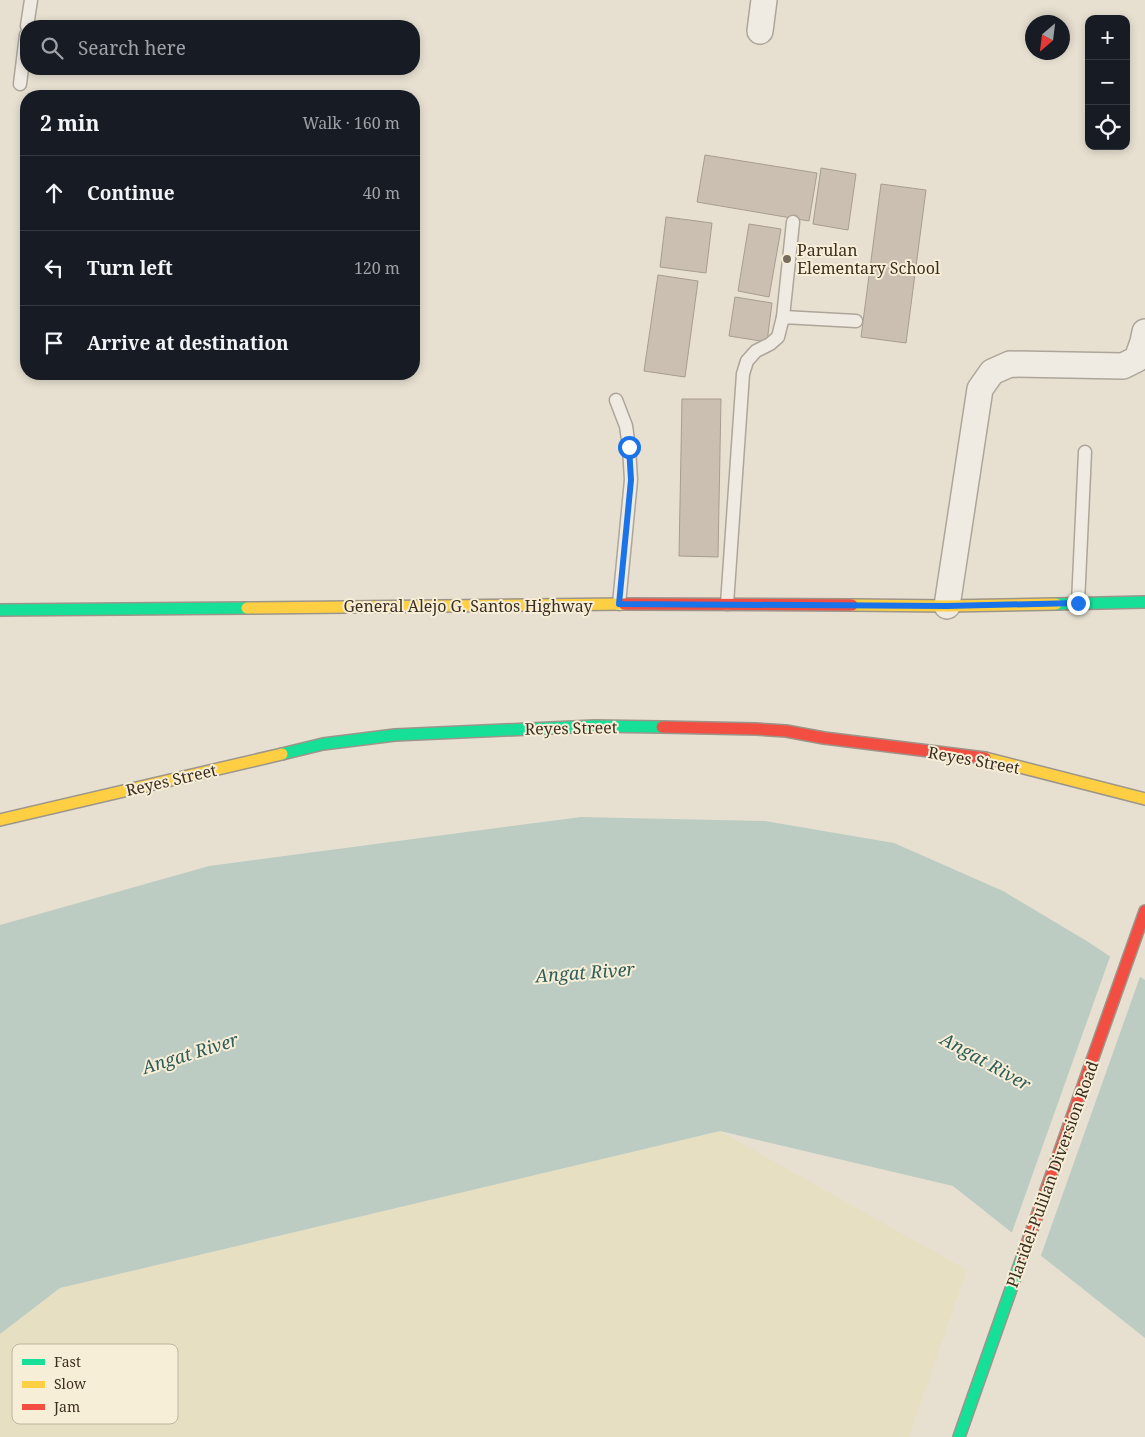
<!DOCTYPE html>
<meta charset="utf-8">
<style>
body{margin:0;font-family:"Noto Serif",serif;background:#20242c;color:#f1f3f6}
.controls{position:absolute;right:15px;top:15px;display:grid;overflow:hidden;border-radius:10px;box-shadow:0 2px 8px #0003}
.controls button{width:45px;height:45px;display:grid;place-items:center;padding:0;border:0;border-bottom:1px solid #363941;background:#171b24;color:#f1f3f6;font:25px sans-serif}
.compass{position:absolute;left:1025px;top:15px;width:45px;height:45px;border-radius:50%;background:#171b24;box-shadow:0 2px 8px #0003;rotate:208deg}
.stop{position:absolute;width:15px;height:15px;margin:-11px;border:4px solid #1a73e8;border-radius:50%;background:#fff}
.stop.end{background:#1a73e8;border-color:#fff;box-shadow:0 1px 5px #0008}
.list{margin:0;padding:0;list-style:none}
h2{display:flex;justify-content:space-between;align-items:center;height:65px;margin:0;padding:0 20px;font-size:21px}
h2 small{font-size:16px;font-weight:400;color:#9ea1a6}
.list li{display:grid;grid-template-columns:32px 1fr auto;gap:15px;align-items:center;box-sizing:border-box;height:75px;padding:0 20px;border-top:1px solid #363941}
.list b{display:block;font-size:19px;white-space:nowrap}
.list em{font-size:16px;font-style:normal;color:#9ea1a6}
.icon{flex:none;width:28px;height:28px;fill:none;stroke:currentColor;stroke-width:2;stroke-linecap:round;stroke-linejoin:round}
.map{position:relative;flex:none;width:1145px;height:1437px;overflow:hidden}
.search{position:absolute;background:#171b24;box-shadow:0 2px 8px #0003;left:20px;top:20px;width:400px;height:55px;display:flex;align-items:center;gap:12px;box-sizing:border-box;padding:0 18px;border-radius:20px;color:#9ea1a6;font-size:19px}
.panel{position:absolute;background:#171b24;box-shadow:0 2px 8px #0003;left:20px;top:90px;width:400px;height:290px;border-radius:20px}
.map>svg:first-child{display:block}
.farmland{fill:#e6dfc2}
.water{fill:#bcccc2}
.pier{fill:#e7e0d1}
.building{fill:#cbbfb2;stroke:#a89c90}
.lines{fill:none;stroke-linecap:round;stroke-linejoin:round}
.lane-casing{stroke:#ada599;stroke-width:15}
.street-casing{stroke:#ada599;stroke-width:28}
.fast-casing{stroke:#9c958a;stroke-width:14}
.slow-casing{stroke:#9c958a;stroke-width:14}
.jam-casing{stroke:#9c958a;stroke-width:14}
.lane{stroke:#efebe3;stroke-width:12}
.street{stroke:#efebe3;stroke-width:25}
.fast{stroke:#16e098;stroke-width:11}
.slow{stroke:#ffcf43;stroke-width:11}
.jam{stroke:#f24e42;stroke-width:11}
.route{stroke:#1a73e8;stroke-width:6}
.poi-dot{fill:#786c5e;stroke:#f7eed8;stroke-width:2}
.labels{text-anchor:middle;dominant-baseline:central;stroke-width:4;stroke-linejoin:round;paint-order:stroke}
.poi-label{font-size:16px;fill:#3d2e20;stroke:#f7eed8;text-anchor:start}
.street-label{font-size:16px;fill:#3d2e20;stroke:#f7eed8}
.water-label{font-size:18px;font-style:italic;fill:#2f5d5a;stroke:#f7eed8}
.key{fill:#f7eed8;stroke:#bfb4a1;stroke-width:1}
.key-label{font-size:14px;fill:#3d2e20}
</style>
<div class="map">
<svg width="1145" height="1437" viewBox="0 0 1145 1437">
<rect width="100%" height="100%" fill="#e7e0d1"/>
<!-- farmland -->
<path class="farmland" d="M720,1131L967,1270L909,1437H0V1334L60,1288Z"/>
<!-- water -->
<path class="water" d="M581,817L765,821L894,843L1003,891L1090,943L1145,980V1338L953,1186L720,1131L60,1288L0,1334V925L209,866Z"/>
<!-- pier -->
<path class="pier" d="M1111,954L1141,974L1040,1258L1011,1235Z"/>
<!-- building -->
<g class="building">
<path d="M705,155L817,173L809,221L697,202Z"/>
<path d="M821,168L856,174L848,230L813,224Z"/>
<path d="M881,184L926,190L906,343L861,337Z"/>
<path d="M666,217L712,223L706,273L660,267Z"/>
<path d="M749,224L781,229L769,297L738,291Z"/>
<path d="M658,275L698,281L685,377L644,371Z"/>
<path d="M735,297L772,303L767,342L729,336Z"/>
<path d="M682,399H721L718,557L679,556Z"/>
</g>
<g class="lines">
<defs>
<g id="lane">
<path d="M27,26L31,0"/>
<path d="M20,84L26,35"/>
<path d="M783,317L793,222"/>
<path d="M616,400L626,426L629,447L631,480L619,604"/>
<path d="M1078,603L1085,452"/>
<path d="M727,604L743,374L747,361L756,351L770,344L778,337L783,317L856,321"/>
</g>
<g id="street">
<path d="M760,31L764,0"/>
<path d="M947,606L980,389L992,372L1010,364L1123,366L1137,359L1143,342L1145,332"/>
</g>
<g id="fast">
<path d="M1056,604L1145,602"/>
<path d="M0,610L247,608"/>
<path d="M282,754L323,744L395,735L594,726L662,727"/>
<path d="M959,1437L1023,1255"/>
</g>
<g id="slow">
<path d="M852,605L947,606L1056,604"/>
<path d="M247,608L624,604"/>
<path d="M985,758L1145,799"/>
<path d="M0,820L282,754"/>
</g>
<g id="jam">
<path d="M624,604L852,605"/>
<path d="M662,727L756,729L786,731L824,738L985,758"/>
<path d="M1023,1255L1145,911"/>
</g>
</defs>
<!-- lane casing -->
<use href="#lane" class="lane-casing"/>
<!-- street casing -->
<use href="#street" class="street-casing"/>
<!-- fast casing -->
<use href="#fast" class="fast-casing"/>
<!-- slow casing -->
<use href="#slow" class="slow-casing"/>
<!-- jam casing -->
<use href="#jam" class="jam-casing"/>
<!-- lane -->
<use href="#lane" class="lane"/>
<!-- street -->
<use href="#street" class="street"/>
<!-- fast -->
<use href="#fast" class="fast"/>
<!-- slow -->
<use href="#slow" class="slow"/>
<!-- jam -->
<use href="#jam" class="jam"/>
</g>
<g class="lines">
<!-- route -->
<path class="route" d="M629,447L631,480L619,604L947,606L1078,603"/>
</g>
<!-- markers -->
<circle class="poi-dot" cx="787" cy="259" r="5"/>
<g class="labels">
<!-- poi labels -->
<g class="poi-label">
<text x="797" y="250">Parulan<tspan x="797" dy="18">Elementary School</tspan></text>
</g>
<!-- street labels -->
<g class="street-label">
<text x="468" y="606">General Alejo G. Santos Highway</text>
<text transform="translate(571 728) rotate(-1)">Reyes Street</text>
<text transform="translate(974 760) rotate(10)">Reyes Street</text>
<text transform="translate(171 780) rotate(-13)">Reyes Street</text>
<text transform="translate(1052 1174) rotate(-70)">Plaridel-Pulilan Diversion Road</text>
</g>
<!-- water labels -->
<g class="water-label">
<text transform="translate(585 972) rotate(-4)">Angat River</text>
<text transform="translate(190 1053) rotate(-17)">Angat River</text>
<text transform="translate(986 1061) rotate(29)">Angat River</text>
</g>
</g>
<!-- legend -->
<rect x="12" y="1344" width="166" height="80" rx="8" class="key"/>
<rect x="22" y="1359" width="23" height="6" fill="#16e098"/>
<rect x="22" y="1381" width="23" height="7" fill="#ffcf43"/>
<rect x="22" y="1404" width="23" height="6" fill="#f24e42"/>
<g class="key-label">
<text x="54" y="1367">Fast</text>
<text x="54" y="1389">Slow</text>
<text x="54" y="1412">Jam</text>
</g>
</svg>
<div class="controls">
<button>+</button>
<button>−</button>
<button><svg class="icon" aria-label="locate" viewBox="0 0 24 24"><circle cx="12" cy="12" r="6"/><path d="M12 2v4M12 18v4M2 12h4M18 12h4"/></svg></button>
</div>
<svg class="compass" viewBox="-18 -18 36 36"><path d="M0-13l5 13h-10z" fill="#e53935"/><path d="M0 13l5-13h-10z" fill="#9ea1a6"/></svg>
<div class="stop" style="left:629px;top:447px"></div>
<div class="stop end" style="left:1078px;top:603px"></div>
<div class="search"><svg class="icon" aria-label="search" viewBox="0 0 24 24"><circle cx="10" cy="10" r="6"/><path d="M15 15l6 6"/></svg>Search here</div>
<section class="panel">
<h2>2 min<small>Walk · 160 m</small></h2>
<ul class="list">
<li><svg class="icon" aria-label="ahead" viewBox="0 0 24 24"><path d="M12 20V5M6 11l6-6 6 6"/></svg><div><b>Continue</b></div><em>40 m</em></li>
<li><svg class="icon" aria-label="left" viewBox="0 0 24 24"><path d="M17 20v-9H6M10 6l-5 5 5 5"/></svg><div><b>Turn left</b></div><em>120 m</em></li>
<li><svg class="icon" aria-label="arrive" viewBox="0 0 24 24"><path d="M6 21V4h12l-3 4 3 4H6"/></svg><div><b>Arrive at destination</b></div></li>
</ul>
</section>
</div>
